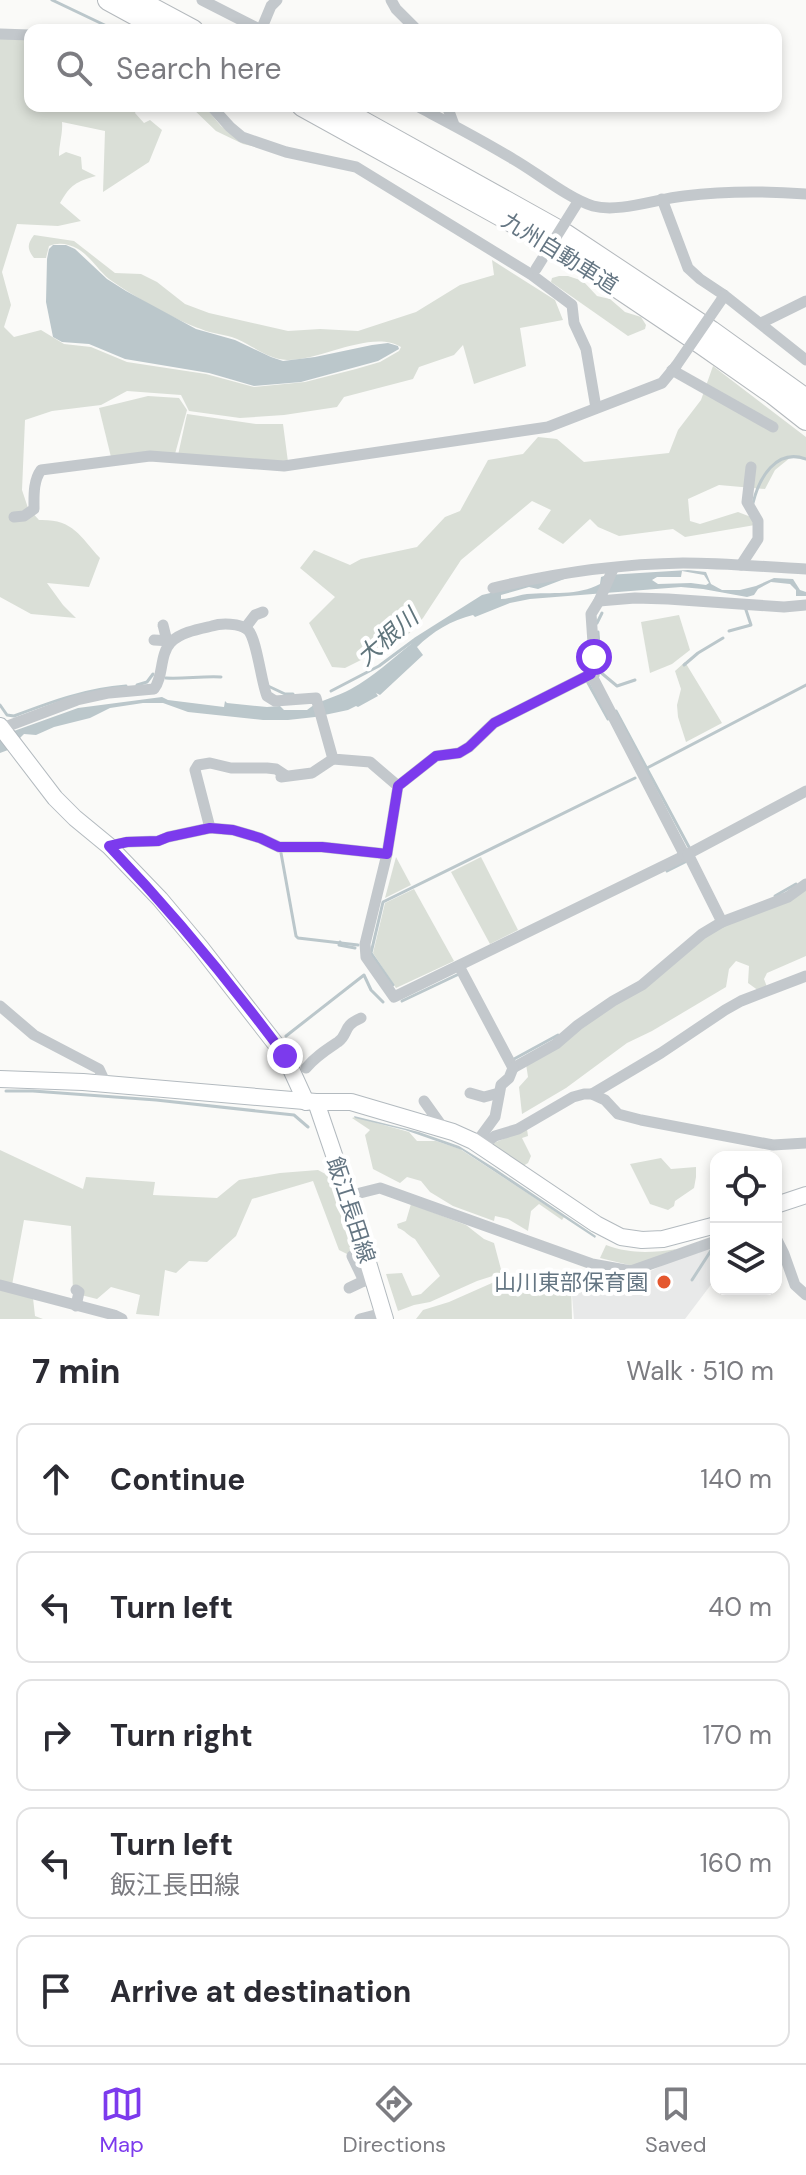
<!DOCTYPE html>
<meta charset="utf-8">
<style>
body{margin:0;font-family:"DM Sans","Noto Sans JP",sans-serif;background:#f7f7f7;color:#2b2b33}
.controls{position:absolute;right:24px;bottom:24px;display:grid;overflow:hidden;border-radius:16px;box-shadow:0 4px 12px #0003}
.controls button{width:72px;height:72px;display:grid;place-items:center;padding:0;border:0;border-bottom:2px solid #e1e1e2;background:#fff;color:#2b2b33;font:40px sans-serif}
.stop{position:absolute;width:24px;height:24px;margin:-18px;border:6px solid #7c3aed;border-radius:50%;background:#fff}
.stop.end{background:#7c3aed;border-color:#fff;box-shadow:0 2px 8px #0008}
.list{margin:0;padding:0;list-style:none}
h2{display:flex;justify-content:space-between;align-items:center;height:104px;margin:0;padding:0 32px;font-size:34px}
h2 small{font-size:26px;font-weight:400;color:#7c7c81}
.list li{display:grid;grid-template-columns:52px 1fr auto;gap:24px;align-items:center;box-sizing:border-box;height:112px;margin:0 16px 16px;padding:0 16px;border:2px solid #e1e1e2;border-radius:16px}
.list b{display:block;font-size:30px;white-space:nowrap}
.list p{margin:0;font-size:26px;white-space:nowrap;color:#7c7c81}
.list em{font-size:26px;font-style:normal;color:#7c7c81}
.icon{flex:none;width:44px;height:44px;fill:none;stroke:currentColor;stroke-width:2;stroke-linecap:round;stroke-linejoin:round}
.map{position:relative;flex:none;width:806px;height:1319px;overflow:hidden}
.search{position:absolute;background:#fff;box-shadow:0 4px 12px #0003;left:24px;right:24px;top:24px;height:88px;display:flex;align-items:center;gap:20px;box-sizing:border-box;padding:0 28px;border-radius:16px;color:#7c7c81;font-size:30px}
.sheet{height:744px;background:#fff}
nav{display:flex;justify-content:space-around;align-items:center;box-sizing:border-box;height:112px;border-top:2px solid #e1e1e2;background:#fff;font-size:22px;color:#7c7c81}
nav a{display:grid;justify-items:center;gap:4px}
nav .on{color:#7c3aed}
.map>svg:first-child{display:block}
.built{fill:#e8e9e9}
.green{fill:#dadfd7}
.water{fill:#bbc7cb;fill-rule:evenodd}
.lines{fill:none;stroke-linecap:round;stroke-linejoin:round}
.stream{stroke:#bbc7cb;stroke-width:3}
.secondary-casing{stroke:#b3babf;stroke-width:18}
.highway-casing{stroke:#b4b9bd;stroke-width:22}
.street{stroke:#c3c8cc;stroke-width:11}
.secondary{stroke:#fff;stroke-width:16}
.highway{stroke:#fff;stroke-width:20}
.street-bridge{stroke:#c3c8cc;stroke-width:11}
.route{stroke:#7c3aed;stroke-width:10}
.poi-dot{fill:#e4572e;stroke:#fff;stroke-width:3}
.labels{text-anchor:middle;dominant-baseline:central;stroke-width:8;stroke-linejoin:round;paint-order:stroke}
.street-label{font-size:22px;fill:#657683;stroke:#fff}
.poi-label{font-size:22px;fill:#657683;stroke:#fff;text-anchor:end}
.water-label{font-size:24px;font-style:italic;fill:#60757c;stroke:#fff}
</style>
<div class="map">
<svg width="806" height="1319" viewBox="0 0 806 1319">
<rect width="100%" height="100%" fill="#fafaf8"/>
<!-- built -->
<path class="built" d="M716,1244V1278L685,1319H574L571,1284L591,1281L609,1283L636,1278L696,1249Z"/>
<!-- green -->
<g class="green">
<path d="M0,37L30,39V106H138L135,113L144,123L150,120L162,130L149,162L103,192L105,131L62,122C63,133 59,144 59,156L66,152L81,157L82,169L96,176C76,182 71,184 60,203L81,221L58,226L17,224L2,272L11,305L4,327L14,337L41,330L64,344L91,347L127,362L206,374L254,387L305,382L356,369L380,362L399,351L401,347C372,329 320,361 287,360C268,359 253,346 237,339C225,334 212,334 201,329C175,320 131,295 109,279C98,270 90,256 78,249C69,244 59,242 49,246L46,258H34C27,249 27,244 34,235L74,241L115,273L141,274L157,282L185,304L209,313L288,331L320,329L358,331L416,312L460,285L494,275L492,260L555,300L563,320L520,328L526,366L474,384L463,345L454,355L419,367L413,379L344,397L337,407L284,415L240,418L189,411L181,395L127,391L101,405L52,411L25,420L22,490L28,508L39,520C73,519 79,535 100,558L89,587L47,583L63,605L76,618L31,614L0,597Z"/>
<path d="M190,106H204L221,126L243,142L274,151L243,144L216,131Z"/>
<path d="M559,276H568L583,281L597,296L610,299L625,312L641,317L646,325L645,329L628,336L551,282L552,278Z"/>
<path d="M713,366L806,437V460L791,457L775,470L765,489L719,485L688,499L690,521L700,524L738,512L751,517L755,525L685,537L673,529L619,536L598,527L590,519L563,544L538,529L551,510L532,501L461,560L423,618L405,638L345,668L332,667L309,623L335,597L300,568L314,550L350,565L361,559L417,547L445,517L460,511L488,460L523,454L538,437L557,439L584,462L669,453L678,430L701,400Z"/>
<path d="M148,396L179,398L187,410L175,454L111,457L99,408Z"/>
<path d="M187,414L256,424H283L288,462L178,455Z"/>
<path d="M679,615L690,650L672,664L650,673L641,622Z"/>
<path d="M685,662L722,723L686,742L678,717L677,705L681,689L675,671Z"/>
<path d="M396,857L411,885L385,898Z"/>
<path d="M481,857L518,930L490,944L451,872Z"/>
<path d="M806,888V956L767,973L764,979L767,987L759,991L748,983L749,966L736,961L729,969L726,987L652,1031L627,1043L566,1088L522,1114L519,1087L528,1077L526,1064L704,936Z"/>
<path d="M414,889L454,961L396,988L373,953L385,903Z"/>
<path d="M355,1117L409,1132L417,1141H436L460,1149L564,1217L562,1220L539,1204L531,1211L528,1231L508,1219L495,1216L494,1221L453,1206L430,1192L421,1181L407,1177L400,1183L373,1169L365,1135L370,1130L352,1118Z"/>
<path d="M527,1129L528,1136L522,1138L531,1156L528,1163L523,1166L489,1145Z"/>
<path d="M0,1150L83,1189L86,1177L155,1182L153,1195L217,1198L239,1180L280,1173L318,1170L331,1177L355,1258L339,1250L313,1181L252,1199L236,1236L207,1262L189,1261L176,1273L165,1270L159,1316L136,1314L140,1295L111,1287L97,1299L73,1293L71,1226L24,1220L12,1285L0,1282Z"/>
<path d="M661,1158L671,1169L696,1167V1177L694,1188L675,1201L674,1206L668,1210L650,1204L630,1164Z"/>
<path d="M411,1204L466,1225L484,1239L494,1243L502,1273L477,1281L430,1302L414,1305L398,1311L386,1274L402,1273L412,1296L421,1294L440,1276L415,1239C408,1236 405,1230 398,1228L397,1224L406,1221Z"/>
<path d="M606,1245C630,1254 651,1253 677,1249L633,1266L600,1258Z"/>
<path d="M609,1272L611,1277L606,1282L591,1280L571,1283L572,1319H416L423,1310L449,1302L501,1279L511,1277L587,1278Z"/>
<path d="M0,1289L33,1298L35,1316L43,1319H0Z"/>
</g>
<!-- water -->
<g class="water">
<path d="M53,245H66L75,249L107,279L126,291L196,329L235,340L271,357L283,361L315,357L372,345L388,343L398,346L399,349L378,361L301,382L254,386L209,373L125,359L89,344L62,342L53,337L46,302L47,259L49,249Z"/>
<path d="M688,570L706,572L711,584L722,590H740L756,586L774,578L793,579L800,590L806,592V596H796V590L790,584L771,582L758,589L754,595L747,597L703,589L681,587L530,599L510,603L475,617L473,615C452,620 432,632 417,647L423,655L380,695L376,693L378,696L358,707L356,706L348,710L315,717L288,720H263L188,712L163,703H143L110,708L90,718L54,727L36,735L24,734L8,750L0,753V736L78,708L162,697L168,700L224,707L225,701L227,703L267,707L280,706L284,710H307C319,700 337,697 351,689C373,677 392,659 411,644L414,638L482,595L536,582L567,578L538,589L529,587L501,595V599C509,599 518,595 527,594C551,592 578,596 600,584L601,577L607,575ZM682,571L704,575L709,583L706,585L691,583L658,584L652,580L657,577H681Z"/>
<path d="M354,1116L419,1132L459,1146L496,1169L596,1236L595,1238L462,1150L405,1130L355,1118Z"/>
</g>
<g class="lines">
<!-- stream -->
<g class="stream">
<path d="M52,0L115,30"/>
<path d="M753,503C759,478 776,448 806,459"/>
<path d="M597,623L602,613"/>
<path d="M729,631L751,625L745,607"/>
<path d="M684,665L698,653L723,638"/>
<path d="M599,671L617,686L635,680"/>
<path d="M598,676L600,659L598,632"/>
<path d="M166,678C184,679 202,676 221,677"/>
<path d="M587,681L608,719"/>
<path d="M137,685L147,682L153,674"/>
<path d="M268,686L285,694H293"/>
<path d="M331,691L379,666L414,640"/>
<path d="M0,705L7,715L14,716C51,702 86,689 126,686"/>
<path d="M616,711L690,849"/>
<path d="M647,768L806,685"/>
<path d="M281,853L296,936L298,938L358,945"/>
<path d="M667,871L685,862"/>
<path d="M775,896L796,884"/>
<path d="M340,942L339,945L355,948"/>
<path d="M393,985L371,953L383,902L635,778"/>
<path d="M402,1001L459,974"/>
<path d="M286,1036L364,975L371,990L383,1002"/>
<path d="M514,1059L558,1035"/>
<path d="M6,1091H33L156,1100L294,1115L308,1127"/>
<path d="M692,1280L712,1249"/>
</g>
<defs>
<g id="secondary">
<path d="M0,726L55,798L75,818L109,846L160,899L201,948L285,1056L306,1102"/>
<path d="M0,1079L83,1082L316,1102H351L453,1132L473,1141L596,1224L621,1237L642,1240L663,1239L716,1225"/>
<path d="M316,1102L348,1196L385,1319"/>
<path d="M776,1205L806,1195"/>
</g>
<g id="highway">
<path d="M108,0L163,30"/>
<path d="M137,0L193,30"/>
<path d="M302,106L557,247L703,345L773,394L806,420"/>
<path d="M335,106L565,234L711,331L806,399"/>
</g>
</defs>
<!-- secondary casing -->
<use href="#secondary" class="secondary-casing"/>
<!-- highway casing -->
<use href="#highway" class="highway-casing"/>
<!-- street -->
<g class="street">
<path d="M202,0L261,30"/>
<path d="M391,0L396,9L417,30"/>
<path d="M261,30L271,6L277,0"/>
<path d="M0,34L30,35"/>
<path d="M211,106L230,127L242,137L286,152L356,167L532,275L572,305L574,323L586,349L596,408"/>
<path d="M417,106C449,123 482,140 513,159C536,172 569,199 593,206C619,213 656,199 684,196C724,191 765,191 806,194"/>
<path d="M447,106L454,125"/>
<path d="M662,199L688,268L700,279L724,295"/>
<path d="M722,299L724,295L806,360"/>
<path d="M761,323L806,301"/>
<path d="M672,370L773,427"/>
<path d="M14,517L24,516L34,509C34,496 33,481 41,470L150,456L284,466L548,427L662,383L676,366"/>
<path d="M741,565L758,539V521L747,502L751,467"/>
<path d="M613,569L599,601L591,614L594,657L591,674L494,723L469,747L459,753L436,756L398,786L387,854L365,944L366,957L394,997L688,854L806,791"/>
<path d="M493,588C555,573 619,564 683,563C724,563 765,567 806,569"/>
<path d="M599,601L635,598L668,599L784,607L806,605"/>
<path d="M163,625L167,641"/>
<path d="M245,628L255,615L263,612"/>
<path d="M154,640L172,641"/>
<path d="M591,674L685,856"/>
<path d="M0,729L77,700L109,693L154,689C164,676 159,655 171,642C181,632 199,629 212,626C221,623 240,623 248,630C257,639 261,682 267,696L275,701L316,698L333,759L370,762L398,786"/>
<path d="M281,777L312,773L333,759"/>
<path d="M210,828L195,770L198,765L210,763L231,768H267L276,769L285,775"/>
<path d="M109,846L127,842L158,841L168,837L210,828L233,830L260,838L279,847H322L387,854"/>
<path d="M688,854L722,922"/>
<path d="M459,966L513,1068L556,1044L578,1025L613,1001L642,985L702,934L722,922L788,897L806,884"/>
<path d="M0,1006L34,1035L99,1069L106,1084"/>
<path d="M306,1068C315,1057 326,1050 338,1042C349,1034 342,1026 361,1018"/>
<path d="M470,1093L484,1097L499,1093"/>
<path d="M592,1094L661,1053L725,1010L741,1001L806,976"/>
<path d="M424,1101L444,1129"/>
<path d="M476,1143L495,1117L501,1085L509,1078L513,1068"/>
<path d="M481,1146L495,1136L518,1129L573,1097L584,1094H592L605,1100L618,1114L641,1120L773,1145L806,1143"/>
<path d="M348,1196L380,1188L592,1264L631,1271L716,1241"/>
<path d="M776,1238L784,1254L795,1285L806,1295"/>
<path d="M352,1256L364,1281"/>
<path d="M0,1285L114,1315L122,1319"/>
<path d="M349,1288L370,1278"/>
<path d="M76,1306L79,1292L76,1290"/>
<path d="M360,1319L383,1313"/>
</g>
<!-- secondary -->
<use href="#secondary" class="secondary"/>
<!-- highway -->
<use href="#highway" class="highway"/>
<!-- street-bridge -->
<g class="street-bridge">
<path d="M536,269L576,205"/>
<path d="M676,366L722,299"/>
</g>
</g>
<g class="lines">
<!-- route -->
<path class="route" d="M285,1056C230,982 172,912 109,846L127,842L158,841L168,837L210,828L233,830L260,838L279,847H322L387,854L398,786L436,756L459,753L469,747L494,723L591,674L594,657"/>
</g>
<!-- markers -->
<circle class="poi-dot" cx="664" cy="1282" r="8"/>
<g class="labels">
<!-- street labels -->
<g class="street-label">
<text transform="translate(560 253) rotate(32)">九州自動車道</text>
<text transform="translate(351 1210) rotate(72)">飯江長田線</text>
</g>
<!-- poi labels -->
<g class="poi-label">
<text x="648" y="1282">山川東部保育園</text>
</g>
<!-- water labels -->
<g class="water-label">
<text transform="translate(387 637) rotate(-41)">大根川</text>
</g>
</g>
</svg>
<div class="controls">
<button><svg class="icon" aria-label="locate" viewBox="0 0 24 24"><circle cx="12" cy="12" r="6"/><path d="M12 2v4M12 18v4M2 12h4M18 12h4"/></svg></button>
<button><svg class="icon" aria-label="layers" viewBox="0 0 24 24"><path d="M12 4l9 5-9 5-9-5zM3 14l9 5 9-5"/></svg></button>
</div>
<div class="stop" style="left:594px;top:657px"></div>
<div class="stop end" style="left:285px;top:1056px"></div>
<div class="search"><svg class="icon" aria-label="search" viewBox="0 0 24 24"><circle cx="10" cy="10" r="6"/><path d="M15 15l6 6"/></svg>Search here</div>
</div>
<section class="sheet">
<h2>7 min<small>Walk · 510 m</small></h2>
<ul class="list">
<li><svg class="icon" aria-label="ahead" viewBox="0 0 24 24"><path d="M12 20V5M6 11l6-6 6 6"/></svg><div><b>Continue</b></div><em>140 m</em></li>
<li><svg class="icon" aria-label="left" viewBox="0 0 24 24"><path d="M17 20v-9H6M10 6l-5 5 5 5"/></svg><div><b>Turn left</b></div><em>40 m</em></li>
<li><svg class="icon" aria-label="right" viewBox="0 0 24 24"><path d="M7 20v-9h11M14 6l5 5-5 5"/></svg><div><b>Turn right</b></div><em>170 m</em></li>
<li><svg class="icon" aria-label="left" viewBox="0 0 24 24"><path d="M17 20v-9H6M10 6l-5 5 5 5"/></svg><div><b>Turn left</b><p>飯江長田線</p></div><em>160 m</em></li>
<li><svg class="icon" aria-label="arrive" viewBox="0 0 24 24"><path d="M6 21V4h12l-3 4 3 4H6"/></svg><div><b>Arrive at destination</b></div></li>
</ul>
</section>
<nav>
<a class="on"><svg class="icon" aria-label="map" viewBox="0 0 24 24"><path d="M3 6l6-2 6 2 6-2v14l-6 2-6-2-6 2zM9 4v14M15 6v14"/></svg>Map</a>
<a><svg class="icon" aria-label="directions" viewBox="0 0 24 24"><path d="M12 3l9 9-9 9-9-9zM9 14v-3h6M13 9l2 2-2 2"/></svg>Directions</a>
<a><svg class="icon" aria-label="saved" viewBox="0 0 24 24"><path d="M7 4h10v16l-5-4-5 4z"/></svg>Saved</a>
</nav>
